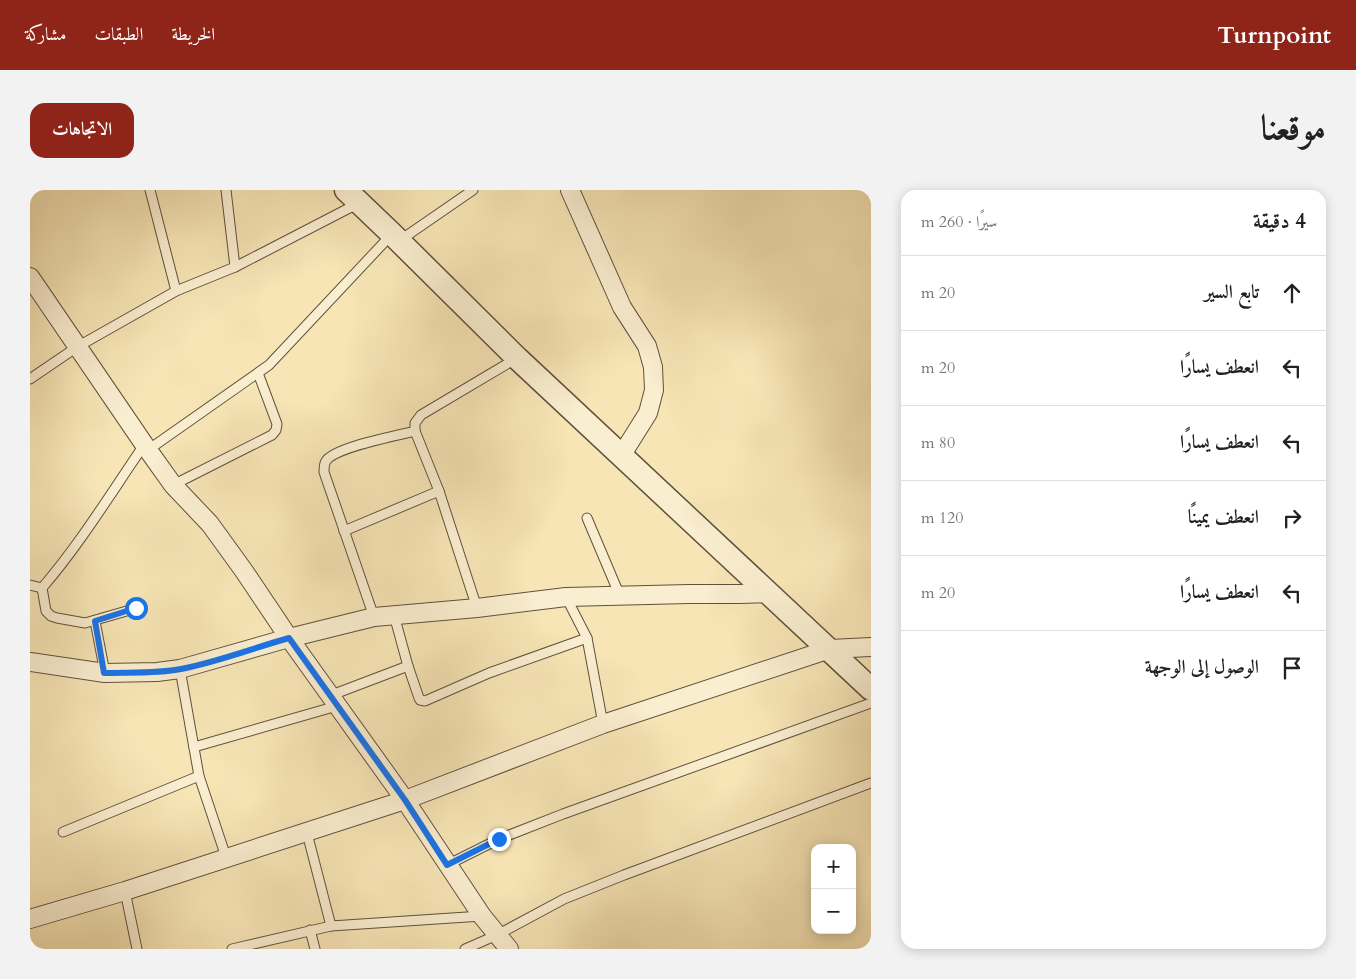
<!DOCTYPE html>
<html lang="ar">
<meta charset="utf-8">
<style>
body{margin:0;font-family:Cardo,Amiri,serif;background:#f2f2f2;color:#222;direction:rtl}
.controls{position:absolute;right:15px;bottom:15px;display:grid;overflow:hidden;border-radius:10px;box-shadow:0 2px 12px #0003}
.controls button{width:45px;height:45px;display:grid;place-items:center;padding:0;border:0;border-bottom:1px solid #e0e0e0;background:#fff;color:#222;font:25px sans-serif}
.stop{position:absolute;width:15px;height:15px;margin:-11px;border:4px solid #1a73e8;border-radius:50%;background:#fff}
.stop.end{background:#1a73e8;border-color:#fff;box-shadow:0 1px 5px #0008}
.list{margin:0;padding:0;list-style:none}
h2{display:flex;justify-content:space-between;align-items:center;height:65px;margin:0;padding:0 20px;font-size:21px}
h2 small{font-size:16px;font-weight:400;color:#767676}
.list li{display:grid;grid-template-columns:32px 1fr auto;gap:15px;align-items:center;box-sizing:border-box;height:75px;padding:0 20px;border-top:1px solid #e0e0e0}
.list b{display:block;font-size:19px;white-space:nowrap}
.list em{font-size:16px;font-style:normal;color:#767676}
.icon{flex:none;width:28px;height:28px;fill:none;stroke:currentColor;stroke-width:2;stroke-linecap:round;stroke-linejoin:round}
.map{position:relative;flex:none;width:841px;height:759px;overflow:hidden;direction:ltr;border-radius:15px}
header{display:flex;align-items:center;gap:30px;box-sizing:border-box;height:70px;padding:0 25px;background:#8f2418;color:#fff}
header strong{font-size:24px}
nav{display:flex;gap:28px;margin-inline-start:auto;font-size:18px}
.intro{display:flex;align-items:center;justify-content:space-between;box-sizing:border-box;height:120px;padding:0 30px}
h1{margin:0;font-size:35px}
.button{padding:12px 22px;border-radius:15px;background:#8f2418;color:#fff;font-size:18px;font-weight:700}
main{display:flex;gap:30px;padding:0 30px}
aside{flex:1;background:#fff;border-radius:15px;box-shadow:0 2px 12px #0003}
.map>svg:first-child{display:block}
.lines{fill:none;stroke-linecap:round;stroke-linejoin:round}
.service-casing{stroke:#60503c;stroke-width:11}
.minor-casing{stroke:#60503c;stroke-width:20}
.tertiary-casing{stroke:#60503c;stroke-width:25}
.service{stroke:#faeed0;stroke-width:9}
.minor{stroke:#faeed0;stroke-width:18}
.tertiary{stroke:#faeed0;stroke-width:22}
.route{stroke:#1a73e8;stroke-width:6}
</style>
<header>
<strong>Turnpoint</strong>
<nav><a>الخريطة</a><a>الطبقات</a><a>مشاركة</a></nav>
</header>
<div class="intro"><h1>موقعنا</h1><a class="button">الاتجاهات</a></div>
<main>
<aside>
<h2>4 دقيقة<small>سيرًا · 260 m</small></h2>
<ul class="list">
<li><svg class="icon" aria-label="ahead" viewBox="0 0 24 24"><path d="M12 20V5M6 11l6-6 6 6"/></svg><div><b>تابع السير</b></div><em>20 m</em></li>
<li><svg class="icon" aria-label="left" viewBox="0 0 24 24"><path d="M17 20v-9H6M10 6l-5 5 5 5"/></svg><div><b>انعطف يسارًا</b></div><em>20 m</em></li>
<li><svg class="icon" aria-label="left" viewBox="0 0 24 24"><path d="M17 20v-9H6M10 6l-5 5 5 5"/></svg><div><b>انعطف يسارًا</b></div><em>80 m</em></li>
<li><svg class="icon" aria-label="right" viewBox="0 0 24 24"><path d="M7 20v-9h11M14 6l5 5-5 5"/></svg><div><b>انعطف يمينًا</b></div><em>120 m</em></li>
<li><svg class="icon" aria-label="left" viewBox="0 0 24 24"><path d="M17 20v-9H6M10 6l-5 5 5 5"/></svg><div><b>انعطف يسارًا</b></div><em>20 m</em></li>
<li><svg class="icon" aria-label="arrive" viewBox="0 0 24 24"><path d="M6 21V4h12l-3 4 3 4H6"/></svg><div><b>الوصول إلى الوجهة</b></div></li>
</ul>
</aside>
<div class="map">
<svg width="841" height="759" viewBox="0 0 841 759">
<rect width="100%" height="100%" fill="#f7e5b6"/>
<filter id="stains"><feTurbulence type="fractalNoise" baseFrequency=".004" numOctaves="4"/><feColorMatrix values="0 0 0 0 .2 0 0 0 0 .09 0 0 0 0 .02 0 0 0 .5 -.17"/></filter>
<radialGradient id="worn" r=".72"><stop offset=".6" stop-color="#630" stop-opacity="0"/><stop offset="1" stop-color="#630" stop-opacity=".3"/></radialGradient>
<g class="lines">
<defs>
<g id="service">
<path d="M120,0L146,101"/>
<path d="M196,0L205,77"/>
<path d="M369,51L443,0"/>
<path d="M0,189L47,157L146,101L205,77L329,13"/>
<path d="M118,260L239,175L362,44"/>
<path d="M143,295L242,245L246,240L247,234L228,183"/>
<path d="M557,328L590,406"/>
<path d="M314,341L409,301"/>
<path d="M0,395L12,398"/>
<path d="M536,407L557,448L573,534"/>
<path d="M107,418L55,433L27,428L21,426L16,421L12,398C50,354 81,303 114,255"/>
<path d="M447,418L409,301L385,241V233L391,225L487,168"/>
<path d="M364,425L378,476"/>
<path d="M344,427L294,282C294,278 294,274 296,271C305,257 367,246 385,241"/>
<path d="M65,431L75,483"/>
<path d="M150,479L169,586L196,667"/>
<path d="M299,506L378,476L389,508L390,510L395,511L459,483L557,448"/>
<path d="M164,557L307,516"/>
<path d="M33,642L169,586"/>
<path d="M277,643L301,736"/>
<path d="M417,675L469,649L533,624L841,513"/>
<path d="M95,701L107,759"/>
<path d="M280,740L285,759"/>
<path d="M202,759L301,736L452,726"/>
<path d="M435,759L467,745L534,709L594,685L841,593"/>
</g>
<g id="minor">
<path d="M540,0L592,117L617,156L623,177L624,200L618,223L591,266"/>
<path d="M0,87L118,260L143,295L180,334L214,381L259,448L375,610L452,726L479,759"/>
<path d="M0,472L75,483L127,482L150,479L259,448L344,427L447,418L536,407L659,404H710L739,403"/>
<path d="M0,729L95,701L375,610L573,534L800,459L841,457"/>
</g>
<path id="tertiary" d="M316,0L362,44L487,168L841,499"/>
</defs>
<!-- service casing -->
<use href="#service" class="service-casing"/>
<!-- minor casing -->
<use href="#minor" class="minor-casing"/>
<!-- tertiary casing -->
<use href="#tertiary" class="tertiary-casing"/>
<!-- service -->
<use href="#service" class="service"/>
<!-- minor -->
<use href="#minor" class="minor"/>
<!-- tertiary -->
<use href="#tertiary" class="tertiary"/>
</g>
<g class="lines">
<!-- route -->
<path class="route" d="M106,418L65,431L74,483C100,482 126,484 151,479C188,472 223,458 259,448L375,610L417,675L469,649"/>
</g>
<rect width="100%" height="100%" filter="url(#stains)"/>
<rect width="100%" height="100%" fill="url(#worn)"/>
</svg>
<div class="controls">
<button>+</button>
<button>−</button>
</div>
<div class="stop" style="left:106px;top:418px"></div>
<div class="stop end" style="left:469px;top:649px"></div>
</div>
</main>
